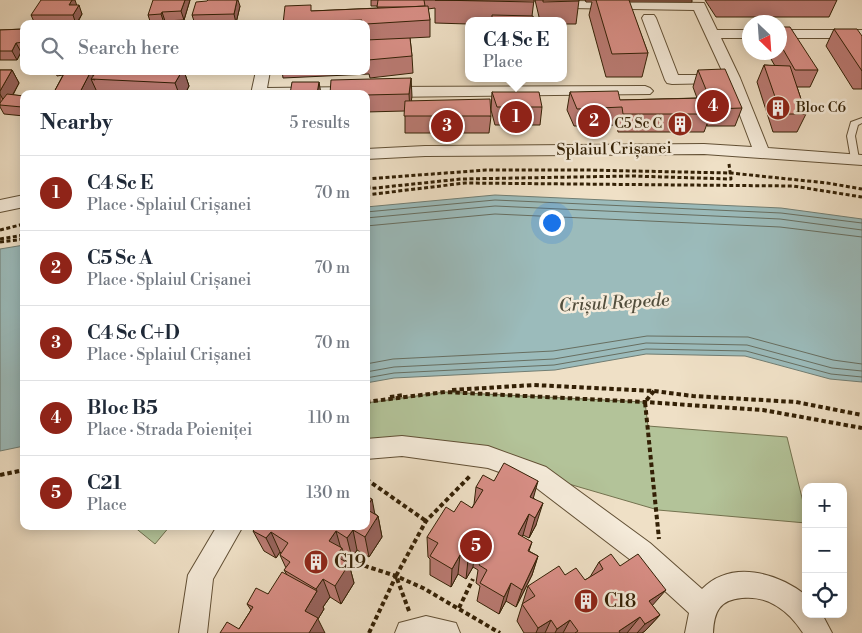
<!DOCTYPE html>
<meta charset="utf-8">
<style>
body{margin:0;font-family:"Libre Bodoni",serif;background:#f2f2f3;color:#1f2937}
.controls{position:absolute;right:15px;bottom:15px;display:grid;overflow:hidden;border-radius:10px;box-shadow:0 2px 12px #0003}
.controls button{width:45px;height:45px;display:grid;place-items:center;padding:0;border:0;border-bottom:1px solid #e0e1e3;background:#fff;color:#1f2937;font:25px sans-serif}
.compass{position:absolute;left:742px;top:15px;width:45px;height:45px;border-radius:50%;background:#fff;box-shadow:0 2px 12px #0003;rotate:155deg}
.you{position:absolute;left:551px;top:222px;width:18px;height:18px;margin:-12px;border:4px solid #fff;border-radius:50%;background:#1a73e8;box-shadow:0 0 0 8px #1a73e833}
.badge{display:grid;place-items:center;width:32px;height:32px;border-radius:50%;background:#8f2418;color:#fff;font-size:16px;font-weight:700}
.pin{position:absolute;translate:-50% -50%;border:2px solid #fff;box-shadow:0 1px 5px #0006}
.popup{position:absolute;left:465px;top:17px;width:102px;height:65px;box-sizing:border-box;display:grid;place-content:center;border-radius:10px;background:#fff;filter:drop-shadow(0 1px 4px #0005);font-size:16px;white-space:nowrap;color:#747a83}
.popup b{font-size:19px;color:#1f2937}
.popup::after{content:'';position:absolute;left:50%;top:100%;margin-left:-10px;border:10px solid transparent;border-top-color:#fff}
.list{margin:0;padding:0;list-style:none}
h2{display:flex;justify-content:space-between;align-items:center;height:65px;margin:0;padding:0 20px;font-size:21px}
h2 small{font-size:16px;font-weight:400;color:#747a83}
.list li{display:grid;grid-template-columns:32px 1fr auto;gap:15px;align-items:center;box-sizing:border-box;height:75px;padding:0 20px;border-top:1px solid #e0e1e3}
.list b{display:block;font-size:19px;white-space:nowrap}
.list p{margin:0;font-size:16px;white-space:nowrap;color:#747a83}
.list em{font-size:16px;font-style:normal;color:#747a83}
.icon{flex:none;width:28px;height:28px;fill:none;stroke:currentColor;stroke-width:2;stroke-linecap:round;stroke-linejoin:round}
.map{position:relative;flex:none;width:862px;height:633px;overflow:hidden}
.search{position:absolute;background:#fff;box-shadow:0 2px 12px #0003;left:20px;top:20px;width:350px;height:55px;display:flex;align-items:center;gap:12px;box-sizing:border-box;padding:0 18px;border-radius:10px;color:#747a83;font-size:19px}
.panel{position:absolute;background:#fff;box-shadow:0 2px 12px #0003;left:20px;top:90px;width:350px;height:440px;border-radius:10px}
.map>svg:first-child{display:block}
.green{fill:#b3c399;stroke:#73724f}
.water{fill:#9bbbbb;stroke:#717d72}
.lines{fill:none;stroke-linecap:round;stroke-linejoin:round}
.shore{stroke:#676e60;stroke-width:1}
.service-casing{stroke:#625035;stroke-width:2}
.minor-casing{stroke:#625035;stroke-width:2}
.path-far1{stroke:#332005;stroke-width:3;stroke-dasharray:4 2.5;stroke-linecap:butt}
.path{stroke:#332005;stroke-width:4;stroke-dasharray:4.5 3;stroke-linecap:butt}
.service{fill:#f5ebda;fill-rule:evenodd}
.minor{fill:#f5ebda;fill-rule:evenodd}
.wall{fill:#bb7b74;stroke:#332005}
.shaded-wall{fill:#98645e;stroke:#332005}
.building{fill:#d98f87;stroke:#332005}
.labels{text-anchor:middle;dominant-baseline:central;stroke-width:5;stroke-linejoin:round;paint-order:stroke}
.far-poi-label{font-size:14px;fill:#332005;stroke:#f5ebda;text-anchor:start}
.street-label{font-size:16px;fill:#332005;stroke:#f5ebda}
.water-label{font-size:18px;font-style:italic;fill:#524e3c;stroke:#f5ebda}
.near-poi-label{font-size:19px;fill:#332005;stroke:#f5ebda;text-anchor:start}
</style>
<div class="map">
<svg width="862" height="633" viewBox="0 0 862 633">
<rect width="100%" height="100%" fill="#efe0c6"/>
<filter id="stains"><feTurbulence type="fractalNoise" baseFrequency=".004" numOctaves="4"/><feColorMatrix values="0 0 0 0 .2 0 0 0 0 .09 0 0 0 0 .02 0 0 0 .5 -.17"/></filter>
<radialGradient id="worn" r=".72"><stop offset=".6" stop-color="#630" stop-opacity="0"/><stop offset="1" stop-color="#630" stop-opacity=".3"/></radialGradient>
<!-- green -->
<g class="green">
<path d="M445,392L645,402L648,426L787,437L806,514V523L658,510L538,475L366,449V403Z"/>
<path d="M133,526H170L155,544Z"/>
</g>
<!-- water -->
<g class="water">
<path d="M495,195L781,208L862,219V382L830,379L745,356L646,354L555,370L394,378L366,383V207Z"/>
<path d="M24,245V446L0,451V249Z"/>
</g>
<g class="lines">
<!-- shore -->
<g class="shore">
<path d="M366,212L495,200L781,213L862,223"/>
<path d="M366,218L495,206L780,219L862,230"/>
<path d="M366,226L495,214L780,227L862,237"/>
<path d="M366,364L393,359L553,351L647,336L748,337L833,360L862,364"/>
<path d="M366,372L394,367L554,359L646,343L747,345L832,368L862,371"/>
<path d="M366,378L394,373L554,365L646,349L746,351L831,374L862,377"/>
</g>
<defs>
<path id="service" d="M862,118V123L858,125L855,136L859,159L855,162L851,159L847,136L851,122Z"/>
<g id="minor">
<path d="M575,1L704,3L717,30H750V38H721L740,78L768,148L862,155V165L704,154L425,156L366,159V149L425,146L704,144L752,147L727,81L721,83L672,84L667,83L665,80L642,18L644,15H654L656,18L678,75H724L694,10L570,8L568,5Z"/>
<rect x="780" y="30" width="82" height="8"/>
<path d="M256,71H270L267,88L356,87L361,89L364,92L362,94H251Z"/>
<path d="M645,86L650,88L653,91L650,94L385,97L380,95L377,92L380,89L385,87Z"/>
<path d="M24,195V207L0,212V200Z"/>
<path d="M402,436L488,446L546,467L650,543L702,589C732,559 777,573 806,595V614H822L832,633H803C789,611 768,595 742,598C719,600 714,612 713,633H685L689,613L632,561L530,483L488,468L402,456L366,459V439Z"/>
<path d="M217,526H243L213,579L207,633H179L188,575Z"/>
<path d="M426,616L456,623L460,633H395L399,623Z"/>
</g>
</defs>
<!-- service casing -->
<use href="#service" class="service-casing"/>
<!-- minor casing -->
<use href="#minor" class="minor-casing"/>
<!-- path-far1 -->
<g class="path-far1">
<path d="M366,179L486,170H586L731,173L827,183L862,189"/>
<path d="M368,179L369,189"/>
<path d="M366,189L461,179L632,176L731,179L729,164"/>
<path d="M366,195L465,183L793,186L862,197"/>
<path d="M0,230L24,224"/>
<path d="M0,239L24,235"/>
<path d="M0,242L24,239"/>
</g>
<!-- path -->
<g class="path">
<path d="M452,390L534,385L654,391L693,396L796,402L862,415"/>
<path d="M654,391L645,402L659,539"/>
<path d="M390,397L404,395"/>
<path d="M366,402L445,392L645,402L763,410L862,428"/>
<path d="M0,475L24,470"/>
<path d="M366,479L426,521"/>
<path d="M350,561L396,576L423,588L500,633"/>
<path d="M459,608L473,579"/>
<path d="M409,611L396,576L426,521L471,475"/>
<path d="M369,633L396,576"/>
</g>
<!-- service -->
<use href="#service" class="service"/>
<!-- minor -->
<use href="#minor" class="minor"/>
</g>
<!-- wall -->
<g class="wall">
<path d="M190,0L184,20L165,21L164,23L151,24L148,15Z"/>
<path d="M371,0H534L532,16L534,21H468V24L435,23V8L428,9L430,20V37L410,38L412,56L413,73L370,78L369,74L283,78L282,71H366V24H283L312,11L378,8L377,6H371Z"/>
<path d="M535,0H579L576,24H564V21H540Z"/>
<path d="M585,0H692V2H629L648,53L642,77H606L589,15L592,2H586Z"/>
<path d="M705,0H837L829,17H716Z"/>
<path d="M77,5L82,14L77,24H35L31,15Z"/>
<path d="M240,6L236,23L195,24L192,15Z"/>
<path d="M780,27L818,70L810,87H797L806,114L797,132H773L757,82L764,65L775,66L767,52H780Z"/>
<path d="M24,29V52H21L17,60H0V30Z"/>
<path d="M834,29L862,36V89H853L826,46Z"/>
<path d="M0,70H12L19,83L13,95L24,96V116L4,114L0,107Z"/>
<path d="M698,70L742,108L735,126H707V124L704,132H618L617,125L574,126L567,110L570,92L620,100L697,98L693,87Z"/>
<path d="M55,71H91L93,76L97,71H184L189,86L185,94H97V92L96,94H53L63,75L57,76Z"/>
<path d="M411,78V101L491,116L489,133H405V111L366,112V94Z"/>
<path d="M492,92L542,107L540,125H495L491,110Z"/>
<path d="M494,481L534,498L536,525L529,538L523,535L522,537L532,542L529,551L538,556L532,575L516,607L506,601L499,614L477,601L480,586L476,583L478,570L473,567L466,579L458,574L451,587L430,575V559L428,557L427,537L454,512L472,508L474,504L476,487Z"/>
<path d="M374,513L378,516L382,537L369,557L357,550L352,558L343,552L346,561L349,564L354,583L341,604L330,597L323,607L324,609L318,619L239,629L251,610L247,604L268,594L287,575L284,570L286,568L280,555L281,553L280,552L276,558L264,551L253,531L254,530L252,526H366Z"/>
<path d="M599,562L620,566L660,615L645,631L642,633H524L517,621L528,586L565,575L585,580L590,577Z"/>
</g>
<!-- shaded-wall -->
<g class="shaded-wall">
<path d="M72,0H75L77,6L69,5Z"/>
<path d="M185,0H190L184,20L181,11Z"/>
<path d="M237,0H238L240,6L236,23L234,14Z"/>
<path d="M79,5L82,14L76,24L73,15Z"/>
<path d="M162,12L165,21L164,23L161,14Z"/>
<path d="M16,43L21,52L17,60L12,51Z"/>
<path d="M12,70L19,83L7,105H6L0,94V91Z"/>
<path d="M91,71L95,80L91,79L97,92L96,94H79Z"/>
<path d="M182,71H184L189,86L185,94H179L175,83Z"/>
<path d="M411,78L412,96L410,111L409,94Z"/>
<path d="M319,82L321,94H317Z"/>
<path d="M538,481L532,503L530,497Z"/>
<path d="M372,499L376,520L378,516L382,537L369,557L365,537L366,508Z"/>
<path d="M543,503L536,525L529,538L535,518Z"/>
<path d="M529,514L523,535L512,554L518,534Z"/>
<path d="M353,530L357,550L352,558L347,538Z"/>
<path d="M336,531L341,549L342,548L347,567L349,564L354,583L341,604L335,586L329,541Z"/>
<path d="M271,532L280,552L276,558L266,538Z"/>
<path d="M475,547L473,567L466,579L468,560Z"/>
<path d="M460,555L458,574L451,587L452,569Z"/>
<path d="M538,556L532,575L516,607L522,590Z"/>
<path d="M323,579L330,597L323,607L324,609L318,619L325,633H309L305,611L317,591L316,589Z"/>
<path d="M511,583L506,601L499,614L504,597Z"/>
<path d="M666,590L651,607L649,601Z"/>
<path d="M660,615L645,631L642,633H637L645,624Z"/>
<path d="M640,617L627,633H617L619,631Z"/>
<path d="M551,620L545,633H536L538,628Z"/>
<path d="M570,620L563,633H555L557,629Z"/>
</g>
<!-- building -->
<g class="building">
<path d="M41,0H72L69,5H79L73,15H31Z"/>
<path d="M153,0H185L181,11L162,12L161,14L148,15Z"/>
<path d="M208,0H237L234,14L192,15L196,2L207,1Z"/>
<path d="M378,0H424L425,6L405,7H377Z"/>
<path d="M435,0H534V2Z"/>
<path d="M543,0H579V1L543,2Z"/>
<path d="M596,0H629L648,53L612,54Z"/>
<path d="M311,5V11L428,6L430,20L366,24H362V20L306,22V24H283L285,6Z"/>
<path d="M492,15L533,16L534,21H470H492Z"/>
<path d="M780,27H790L818,70H795L780,44Z"/>
<path d="M24,29V42L16,43L12,51H0V30Z"/>
<path d="M834,29H857L862,36V71Z"/>
<path d="M410,38L412,56L368,60V56H366V40Z"/>
<path d="M764,65L790,66L806,114H781Z"/>
<path d="M725,69L742,108L714,109L698,70Z"/>
<path d="M0,70H12L0,91Z"/>
<path d="M91,71L79,94H53L65,72Z"/>
<path d="M97,71H182L175,83L91,79Z"/>
<path d="M411,78L409,94L366,95V94H330L331,80Z"/>
<path d="M292,82H319L317,94H290Z"/>
<path d="M618,91L620,100L705,98L710,114H623L622,107L577,109L570,92Z"/>
<path d="M492,92H539L542,107H497Z"/>
<path d="M7,94L24,96V105L22,107L0,105V103Z"/>
<path d="M490,99L491,116H404L405,101Z"/>
<path d="M504,463L538,481L530,497L543,503L535,518L529,514L518,534L532,542L528,551L538,556L522,590L511,583L504,597L480,583L487,570L479,565L485,553L475,547L468,560L460,555L452,569L430,556L438,543L427,537L446,507L454,512L461,501L472,508L483,490L476,487L483,475L494,481Z"/>
<path d="M366,496L372,499L366,508Z"/>
<path d="M366,509L378,516L365,537L353,530L347,538L336,531L329,541L342,548L336,556L349,564L335,586L323,579L316,589L284,570L290,562L280,555L288,543L271,532L266,538L253,531L257,526H366Z"/>
<path d="M611,554L620,566L638,554L666,590L649,601L660,615L645,624L640,617L619,631L620,633H575L578,631L570,620L557,629L551,620L538,628L522,604L535,596L528,586L559,566L565,575L576,568L585,580L603,569L599,562Z"/>
<path d="M282,572L317,591L305,611L318,618L309,633H220L227,622L239,629L253,607L247,604L256,588L268,594Z"/>
</g>
<!-- icons -->
<defs>
<symbol id="building-disc" viewBox="-11 -11 22 22"><circle r="9.5" fill="#8f2418" stroke="#f5ebda"/><path d="M-4-6H4V6H1V3H-1V6H-4ZM-2.5-4.3h1.7v1.8h-1.7ZM.8-4.3h1.7v1.8H.8ZM-2.5-1h1.7V.8h-1.7ZM.8-1h1.7V.8H.8Z" fill="#fff"/></symbol>
</defs>
<g fill-rule="evenodd">
<use href="#building-disc" x="764" y="94" width="28" height="28"/>
<use href="#building-disc" x="666" y="110" width="28" height="28"/>
<use href="#building-disc" x="302" y="548" width="28" height="28"/>
<use href="#building-disc" x="572" y="587" width="28" height="28"/>
</g>
<g class="labels">
<!-- far-poi labels -->
<g class="far-poi-label">
<text x="796" y="108">Bloc C6</text>
<text x="662" y="124" text-anchor="end">C5 Sc C</text>
</g>
<!-- street labels -->
<g class="street-label">
<text transform="translate(614 149) rotate(-1)">Splaiul Crișanei</text>
</g>
<!-- water labels -->
<g class="water-label">
<text transform="translate(614 303) rotate(-3)">Crișul Repede</text>
</g>
<!-- near-poi labels -->
<g class="near-poi-label">
<text x="334" y="562">C19</text>
<text x="604" y="601">C18</text>
</g>
</g>
<rect width="100%" height="100%" filter="url(#stains)"/>
<rect width="100%" height="100%" fill="url(#worn)"/>
</svg>
<div class="controls">
<button>+</button>
<button>−</button>
<button><svg class="icon" aria-label="locate" viewBox="0 0 24 24"><circle cx="12" cy="12" r="6"/><path d="M12 2v4M12 18v4M2 12h4M18 12h4"/></svg></button>
</div>
<svg class="compass" viewBox="-18 -18 36 36"><path d="M0-13l5 13h-10z" fill="#e53935"/><path d="M0 13l5-13h-10z" fill="#747a83"/></svg>
<div class="you"></div>
<div class="pin badge" style="left:516px;top:117px">1</div>
<div class="popup"><b>C4 Sc E</b>Place</div>
<div class="pin badge" style="left:594px;top:121px">2</div>
<div class="pin badge" style="left:447px;top:126px">3</div>
<div class="pin badge" style="left:713px;top:106px">4</div>
<div class="pin badge" style="left:476px;top:546px">5</div>
<div class="search"><svg class="icon" aria-label="search" viewBox="0 0 24 24"><circle cx="10" cy="10" r="6"/><path d="M15 15l6 6"/></svg>Search here</div>
<section class="panel">
<h2>Nearby<small>5 results</small></h2>
<ul class="list">
<li><span class="badge">1</span><div><b>C4 Sc E</b><p>Place · Splaiul Crișanei</p></div><em>70 m</em></li>
<li><span class="badge">2</span><div><b>C5 Sc A</b><p>Place · Splaiul Crișanei</p></div><em>70 m</em></li>
<li><span class="badge">3</span><div><b>C4 Sc C+D</b><p>Place · Splaiul Crișanei</p></div><em>70 m</em></li>
<li><span class="badge">4</span><div><b>Bloc B5</b><p>Place · Strada Poieniței</p></div><em>110 m</em></li>
<li><span class="badge">5</span><div><b>C21</b><p>Place</p></div><em>130 m</em></li>
</ul>
</section>
</div>
